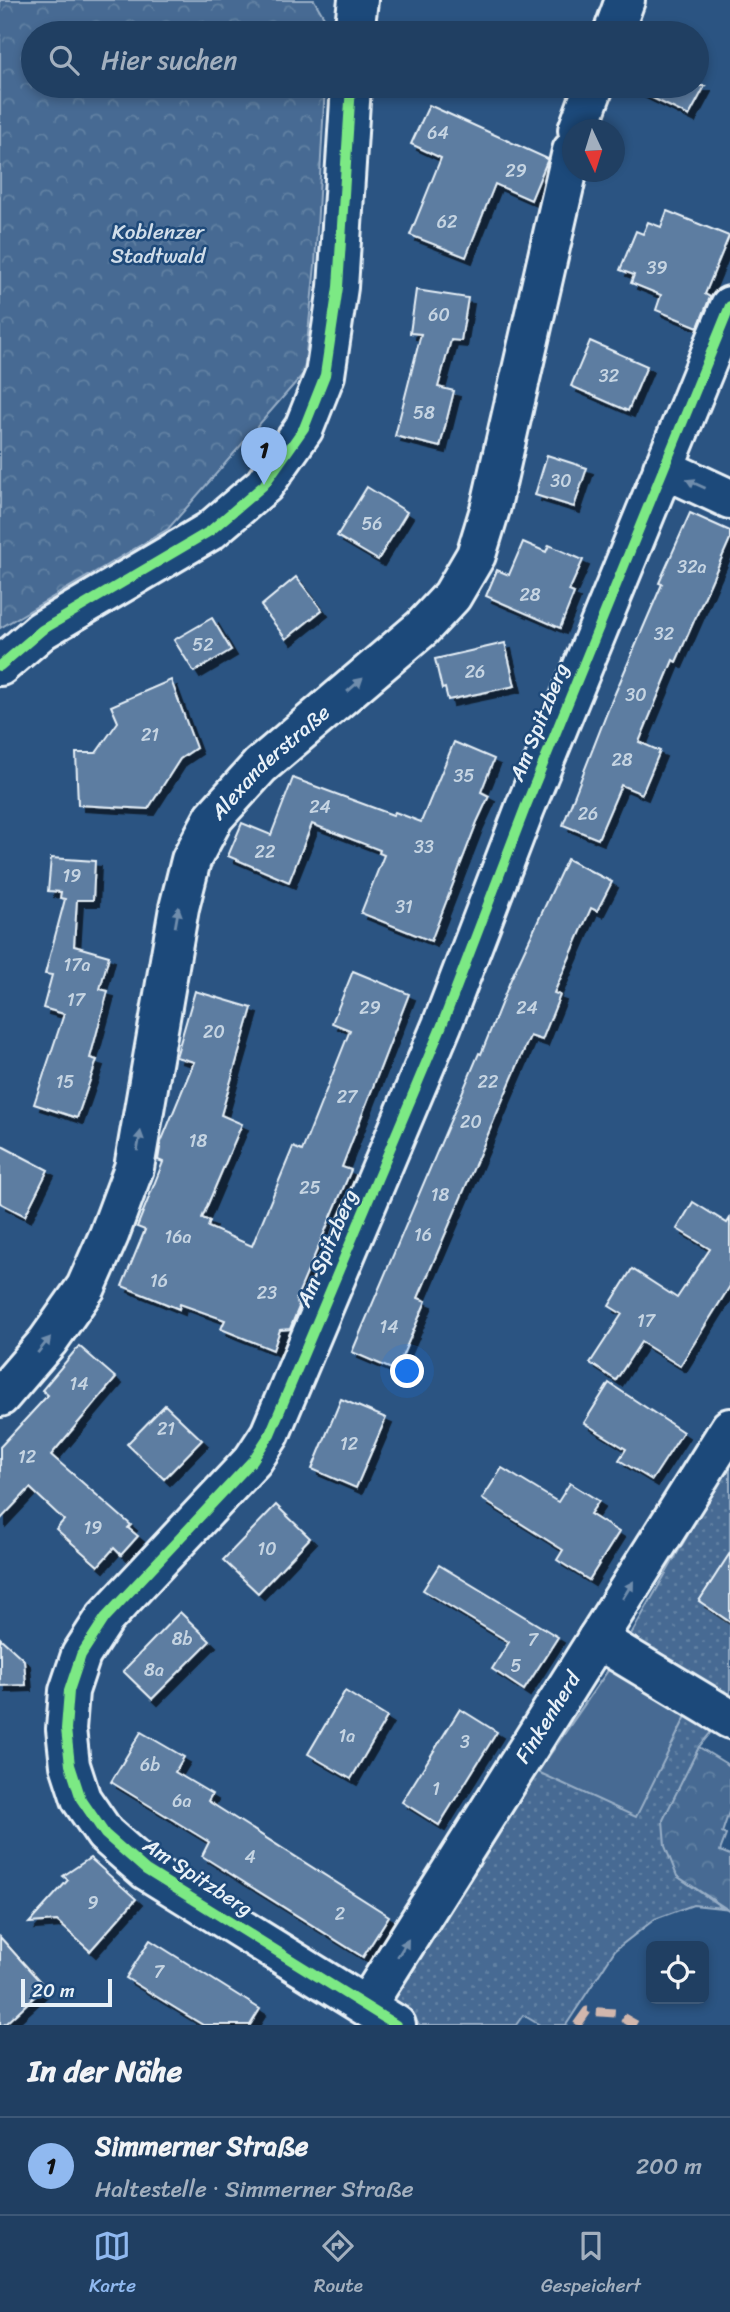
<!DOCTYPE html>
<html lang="de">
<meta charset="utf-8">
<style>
body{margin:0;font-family:Sriracha,sans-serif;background:#284668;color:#f1f3f6}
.controls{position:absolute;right:21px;bottom:21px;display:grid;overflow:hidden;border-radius:10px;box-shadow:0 4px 10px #0003}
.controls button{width:63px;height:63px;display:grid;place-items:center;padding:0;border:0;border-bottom:2px solid #3d5877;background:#203f62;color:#f1f3f6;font:35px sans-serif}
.compass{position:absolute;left:562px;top:119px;width:63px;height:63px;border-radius:50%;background:#203f62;box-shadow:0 4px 10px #0003;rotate:176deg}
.scale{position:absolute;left:21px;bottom:18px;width:91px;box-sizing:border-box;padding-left:7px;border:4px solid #e8f1f8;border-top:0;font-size:19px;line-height:24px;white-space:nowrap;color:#e8f1f8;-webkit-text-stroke:5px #1f4a7a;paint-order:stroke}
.you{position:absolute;left:408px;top:1372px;width:24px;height:24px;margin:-18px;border:5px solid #fff;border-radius:50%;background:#1a73e8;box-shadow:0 0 0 10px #1a73e833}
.badge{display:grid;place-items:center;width:46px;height:46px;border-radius:50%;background:#90b9f0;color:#111;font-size:23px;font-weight:700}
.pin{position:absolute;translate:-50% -58px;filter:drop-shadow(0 2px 4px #0008)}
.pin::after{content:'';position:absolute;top:37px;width:24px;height:21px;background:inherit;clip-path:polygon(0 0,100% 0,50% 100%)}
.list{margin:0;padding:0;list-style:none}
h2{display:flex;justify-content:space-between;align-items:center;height:91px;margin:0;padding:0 28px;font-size:30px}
h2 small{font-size:23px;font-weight:400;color:#a2afbe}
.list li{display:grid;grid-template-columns:46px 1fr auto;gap:21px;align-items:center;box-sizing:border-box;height:98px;padding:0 28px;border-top:2px solid #3d5877}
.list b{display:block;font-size:26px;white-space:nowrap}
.list p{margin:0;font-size:23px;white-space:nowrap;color:#a2afbe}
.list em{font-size:23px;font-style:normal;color:#a2afbe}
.icon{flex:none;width:38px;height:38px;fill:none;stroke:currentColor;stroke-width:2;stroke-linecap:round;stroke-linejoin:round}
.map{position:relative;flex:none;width:730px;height:2025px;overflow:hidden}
.search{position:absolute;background:#203f62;box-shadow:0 4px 10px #0003;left:21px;right:21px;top:21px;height:77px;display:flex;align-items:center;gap:18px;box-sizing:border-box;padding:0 24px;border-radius:38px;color:#a2afbe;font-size:26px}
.sheet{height:189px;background:#203f62}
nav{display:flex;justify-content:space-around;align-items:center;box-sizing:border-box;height:98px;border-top:2px solid #3d5877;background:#203f62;font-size:19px;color:#a2afbe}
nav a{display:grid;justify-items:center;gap:4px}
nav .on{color:#90b9f0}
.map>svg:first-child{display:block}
.grass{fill:url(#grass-dots);stroke:#98aec6;stroke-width:2}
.forest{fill:url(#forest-crowns);stroke:#98aec6;stroke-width:2}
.park{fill:#476b93;stroke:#98aec6;stroke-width:2}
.building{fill:#5d7da1;stroke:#e8f1f8;stroke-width:2;filter:url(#shadow)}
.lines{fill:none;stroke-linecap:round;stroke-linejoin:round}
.minor-casing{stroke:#e8f1f8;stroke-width:44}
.minor{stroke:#1f4a7a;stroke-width:38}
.quiet{stroke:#d1b7ad;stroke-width:9;stroke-dasharray:18 9;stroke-linecap:butt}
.cycleway-casing{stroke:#1f4a7a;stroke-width:15}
.cycleway{stroke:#7ce984;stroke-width:10}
.oneway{fill:#6f8dac}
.labels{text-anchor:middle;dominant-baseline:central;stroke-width:5;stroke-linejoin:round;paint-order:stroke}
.number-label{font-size:18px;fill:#c5d4e2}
.park-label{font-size:21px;fill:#d0dde9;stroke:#1f4a7a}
.street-label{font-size:21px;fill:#e8f1f8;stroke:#1f4a7a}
</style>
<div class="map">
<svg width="730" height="2025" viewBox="0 0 730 2025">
<defs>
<pattern id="grass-dots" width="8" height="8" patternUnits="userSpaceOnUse" patternTransform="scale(1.75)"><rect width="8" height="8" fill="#476b93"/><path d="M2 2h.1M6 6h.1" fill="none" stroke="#6281a3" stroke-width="1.8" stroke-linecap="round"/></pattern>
<pattern id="forest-crowns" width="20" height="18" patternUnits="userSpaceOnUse" patternTransform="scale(1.75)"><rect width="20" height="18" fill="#476b93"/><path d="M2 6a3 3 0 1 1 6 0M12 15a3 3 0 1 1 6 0" fill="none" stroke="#6281a3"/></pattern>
<filter id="shadow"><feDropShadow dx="6" dy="6" stdDeviation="0" flood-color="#0009"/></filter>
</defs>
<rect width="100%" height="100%" fill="#2b5482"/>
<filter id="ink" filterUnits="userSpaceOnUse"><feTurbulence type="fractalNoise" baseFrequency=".0143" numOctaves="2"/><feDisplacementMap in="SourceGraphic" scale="14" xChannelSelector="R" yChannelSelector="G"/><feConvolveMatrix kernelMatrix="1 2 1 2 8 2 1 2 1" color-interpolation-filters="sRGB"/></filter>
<g filter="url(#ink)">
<!-- grass -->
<g class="grass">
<path d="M730,1461V1562L726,1560L699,1601L730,1622V1707L626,1643Z"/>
<path d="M616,1659L719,1722L699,1747L677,1876L723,1908L693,1905L655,1919L615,1950L566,2025H540L523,2015L516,2025H420L391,1997L392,1979Z"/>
</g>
<!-- forest -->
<g class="forest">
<path d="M0,0H314L328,24L327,33H33V86H325L315,265L304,373L168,529L0,628Z"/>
<path d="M699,1747L730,1766V1809L722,1833L726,1835L720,1851L730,1855V1911L677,1876L665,1846L663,1820Z"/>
</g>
<!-- park -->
<path class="park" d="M616,1659L691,1706L636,1817L538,1772Z"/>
<!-- building -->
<g class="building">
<path d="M628,86H705L689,116Z"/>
<path d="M429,105L548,159L531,200L495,184L466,257L410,235L441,158L411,144Z"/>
<path d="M667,211L729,236L705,294L710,297L698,327L656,310L661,295L631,283L634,275L620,270L636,231L643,234L648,222L661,227Z"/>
<path d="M416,290L468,298L461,341L451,340L438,387L454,391L440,447L395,436L421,334L410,333Z"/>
<path d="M590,341L647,366L628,411L571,386Z"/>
<path d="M547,455L587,468L574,507L535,495Z"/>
<path d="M367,487L407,512L378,560L337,536Z"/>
<path d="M690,513L730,531V539L676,662L673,660L639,742L660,751L642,794L621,785L598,839L563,825L610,705L662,584L659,583Z"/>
<path d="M523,542L546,552L549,545L583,560L569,591L574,593L560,628L486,596L497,570L509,575Z"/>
<path d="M296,577L322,610L286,639L261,606Z"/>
<path d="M212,618L231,650L194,672L174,640Z"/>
<path d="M505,643L515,686L448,700L445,688L442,689L435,659Z"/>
<path d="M171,680L196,748L180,759L148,809L78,805L76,753H96L118,722L111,706Z"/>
<path d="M454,742L494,759L481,792L489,796L477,822L431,941L361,913L384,855L379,853L380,850L312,824L289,882L228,856L242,823L271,835L293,778L393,815L395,812L421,822Z"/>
<path d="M51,858L95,861L93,900H77L74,946L109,956L100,989L108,991L90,1058L97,1060L77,1118L34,1104L64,1014L43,1008L52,975L45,974L65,899L60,898L61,892L48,891Z"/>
<path d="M567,859L612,882L597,911L591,908L554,993L560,995L542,1040L530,1036L418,1298L426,1301L396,1371L352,1352L479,1053L481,1054L511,979Z"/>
<path d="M353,971L409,994L342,1167L351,1170L296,1299L299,1307L290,1329L280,1330L273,1350L221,1329L225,1320L180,1304L179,1309L122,1286L145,1230L137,1227L163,1162L158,1160L161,1142L194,1062L176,1057L195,991L252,1008L221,1115L242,1124L202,1218L210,1221L208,1227L252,1246L293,1147L302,1151L350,1030L332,1023Z"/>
<path d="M0,1145L48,1170L25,1216L0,1203Z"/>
<path d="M693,1202L727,1223L730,1218V1286L680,1366L641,1342L616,1380L590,1363L622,1314L609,1306L632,1269L677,1298L710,1249L677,1229Z"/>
<path d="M79,1346L116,1378L51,1455L131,1525L128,1528L138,1536L121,1555L114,1548L98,1566L56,1529L64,1520L30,1488L0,1520V1447L48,1395L42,1390Z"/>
<path d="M609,1383L683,1432L652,1480L619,1460L626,1449L584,1423Z"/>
<path d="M341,1399L386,1418L356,1488L312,1469Z"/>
<path d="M165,1405L202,1440L164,1479L127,1444Z"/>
<path d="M502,1468L558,1502L570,1483L599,1501L590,1514L619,1532L589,1580L557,1560L563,1550L482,1499Z"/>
<path d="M276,1505L310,1538L258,1593L223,1560Z"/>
<path d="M730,1553V1622L699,1601Z"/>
<path d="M439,1565L558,1637L524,1690L492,1669L509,1642L423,1590Z"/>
<path d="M180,1612L210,1641L152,1699L123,1671Z"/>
<path d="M0,1638L24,1660L26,1685L0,1686Z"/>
<path d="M345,1691L387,1717L351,1779L308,1754Z"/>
<path d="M460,1709L497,1732L439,1825L402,1802Z"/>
<path d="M141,1732L184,1757L175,1772L212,1794L208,1801L389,1916L363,1957L202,1856L209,1842L111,1782Z"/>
<path d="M90,1858L136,1899L90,1951L57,1921L29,1923L68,1880L63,1876Z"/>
<path d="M0,1937L45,1987L4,2025H0Z"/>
<path d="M150,1940L260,2009L250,2025H203L126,1978Z"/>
</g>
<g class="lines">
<defs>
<g id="minor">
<path d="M354,33L358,0"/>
<path d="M613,33L625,0"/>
<path d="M578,130L594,86"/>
<path d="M663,468L730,499"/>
<path d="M0,666L42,630L210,531L264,485L304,428L325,375L338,287L351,86"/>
<path id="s1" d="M0,1397L48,1341L86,1287L109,1235L134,1168L179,908L191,860L214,817L260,766L422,628L452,596L476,555L491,506L572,151"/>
<path d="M597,1639L730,1719"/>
<path id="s2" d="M366,2006L730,1428"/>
<path d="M396,2025L146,1870L105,1834L81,1799L70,1765L66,1729L69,1691L81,1655L105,1618L253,1460L270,1434L442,1025L525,808L730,306"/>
</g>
</defs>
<!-- minor casing -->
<use href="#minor" class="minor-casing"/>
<!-- minor -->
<use href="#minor" class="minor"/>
<!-- quiet -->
<path class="quiet" d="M577,2025L587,2011L615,2013L636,2025"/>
<defs>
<g id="cycleway">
<path d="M0,666L42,630L210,531L264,485L304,428L325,375L338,287L351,86"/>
<path d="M396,2025L146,1870L105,1834L81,1799L70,1765L66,1729L69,1691L81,1655L105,1618L253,1460L270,1434L442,1025L525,808L730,306"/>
</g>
</defs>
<!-- cycleway casing -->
<use href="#cycleway" class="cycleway-casing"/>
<!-- cycleway -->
<use href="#cycleway" class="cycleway"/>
</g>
<!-- one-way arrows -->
<defs><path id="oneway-solid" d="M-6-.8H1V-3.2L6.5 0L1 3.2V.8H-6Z" transform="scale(1.75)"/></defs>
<g class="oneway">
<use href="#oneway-solid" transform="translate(696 484) rotate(-156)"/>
<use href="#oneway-solid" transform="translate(355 685) rotate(-41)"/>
<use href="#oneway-solid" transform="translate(177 917) rotate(-80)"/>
<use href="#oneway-solid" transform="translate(139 1141) rotate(-80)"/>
<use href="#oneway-solid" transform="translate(44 1345) rotate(-51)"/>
<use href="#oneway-solid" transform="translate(628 1590) rotate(-58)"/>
<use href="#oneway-solid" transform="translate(403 1948) rotate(-58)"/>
</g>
</g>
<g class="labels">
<!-- number labels -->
<g class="number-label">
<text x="438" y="133">64</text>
<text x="516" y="171">29</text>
<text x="447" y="222">62</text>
<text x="657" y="268">39</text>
<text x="439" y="315">60</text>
<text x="609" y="376">32</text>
<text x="424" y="413">58</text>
<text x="561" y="481">30</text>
<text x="372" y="524">56</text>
<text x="692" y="567">32a</text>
<text x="530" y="595">28</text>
<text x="664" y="634">32</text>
<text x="203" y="645">52</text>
<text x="475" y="672">26</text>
<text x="636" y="695">30</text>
<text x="150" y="735">21</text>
<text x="622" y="760">28</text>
<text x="464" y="776">35</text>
<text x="320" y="807">24</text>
<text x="588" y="814">26</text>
<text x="424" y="847">33</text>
<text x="265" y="852">22</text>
<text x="72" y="876">19</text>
<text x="404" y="907">31</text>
<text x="77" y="965">17a</text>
<text x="76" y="1000">17</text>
<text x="370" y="1008">29</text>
<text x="527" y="1008">24</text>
<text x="214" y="1032">20</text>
<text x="65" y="1082">15</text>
<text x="488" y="1082">22</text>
<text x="347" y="1097">27</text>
<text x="471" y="1122">20</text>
<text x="198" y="1141">18</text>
<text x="310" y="1188">25</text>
<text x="440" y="1195">18</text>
<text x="423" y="1235">16</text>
<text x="178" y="1237">16a</text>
<text x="159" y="1281">16</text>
<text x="267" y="1293">23</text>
<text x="646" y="1321">17</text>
<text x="389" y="1327">14</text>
<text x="79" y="1384">14</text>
<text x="166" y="1429">21</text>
<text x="349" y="1444">12</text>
<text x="27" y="1457">12</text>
<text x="93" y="1528">19</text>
<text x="267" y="1549">10</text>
<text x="182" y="1639">8b</text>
<text x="533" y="1640">7</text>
<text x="516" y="1666">5</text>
<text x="154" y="1670">8a</text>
<text x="347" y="1736">1a</text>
<text x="465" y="1742">3</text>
<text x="150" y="1765">6b</text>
<text x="436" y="1789">1</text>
<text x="182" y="1801">6a</text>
<text x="250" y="1857">4</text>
<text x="93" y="1903">9</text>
<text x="340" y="1914">2</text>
<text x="159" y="1972">7</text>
</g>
<!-- park labels -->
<g class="park-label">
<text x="158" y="232">Koblenzer<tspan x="158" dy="24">Stadtwald</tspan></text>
</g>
<!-- street labels -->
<g class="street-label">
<text transform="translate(539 722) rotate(-68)">Am Spitzberg</text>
<text stroke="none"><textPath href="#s1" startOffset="709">Alexanderstraße</textPath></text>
<text transform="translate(327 1248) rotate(-67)">Am Spitzberg</text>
<text stroke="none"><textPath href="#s2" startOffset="341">Finkenherd</textPath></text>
<text transform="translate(198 1877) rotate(33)">Am Spitzberg</text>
</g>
</g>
</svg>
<div class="controls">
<button><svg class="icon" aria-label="locate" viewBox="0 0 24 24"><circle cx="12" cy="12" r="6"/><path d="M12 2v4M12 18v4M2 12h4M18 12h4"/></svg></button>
</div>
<svg class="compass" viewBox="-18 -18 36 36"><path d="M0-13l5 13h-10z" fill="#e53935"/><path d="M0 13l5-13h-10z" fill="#a2afbe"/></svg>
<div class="scale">20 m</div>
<div class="you"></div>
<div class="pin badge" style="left:264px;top:485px">1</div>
<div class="search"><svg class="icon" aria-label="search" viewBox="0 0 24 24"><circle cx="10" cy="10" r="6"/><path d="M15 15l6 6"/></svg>Hier suchen</div>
</div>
<section class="sheet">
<h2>In der Nähe<small></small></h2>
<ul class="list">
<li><span class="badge">1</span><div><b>Simmerner Straße</b><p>Haltestelle · Simmerner Straße</p></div><em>200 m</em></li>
</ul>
</section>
<nav>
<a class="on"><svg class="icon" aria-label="map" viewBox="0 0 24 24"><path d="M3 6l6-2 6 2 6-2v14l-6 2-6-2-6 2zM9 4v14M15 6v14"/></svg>Karte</a>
<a><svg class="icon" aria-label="directions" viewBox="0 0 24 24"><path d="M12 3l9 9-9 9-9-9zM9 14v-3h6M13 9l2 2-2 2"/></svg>Route</a>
<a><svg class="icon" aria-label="saved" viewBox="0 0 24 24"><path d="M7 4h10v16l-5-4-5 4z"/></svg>Gespeichert</a>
</nav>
